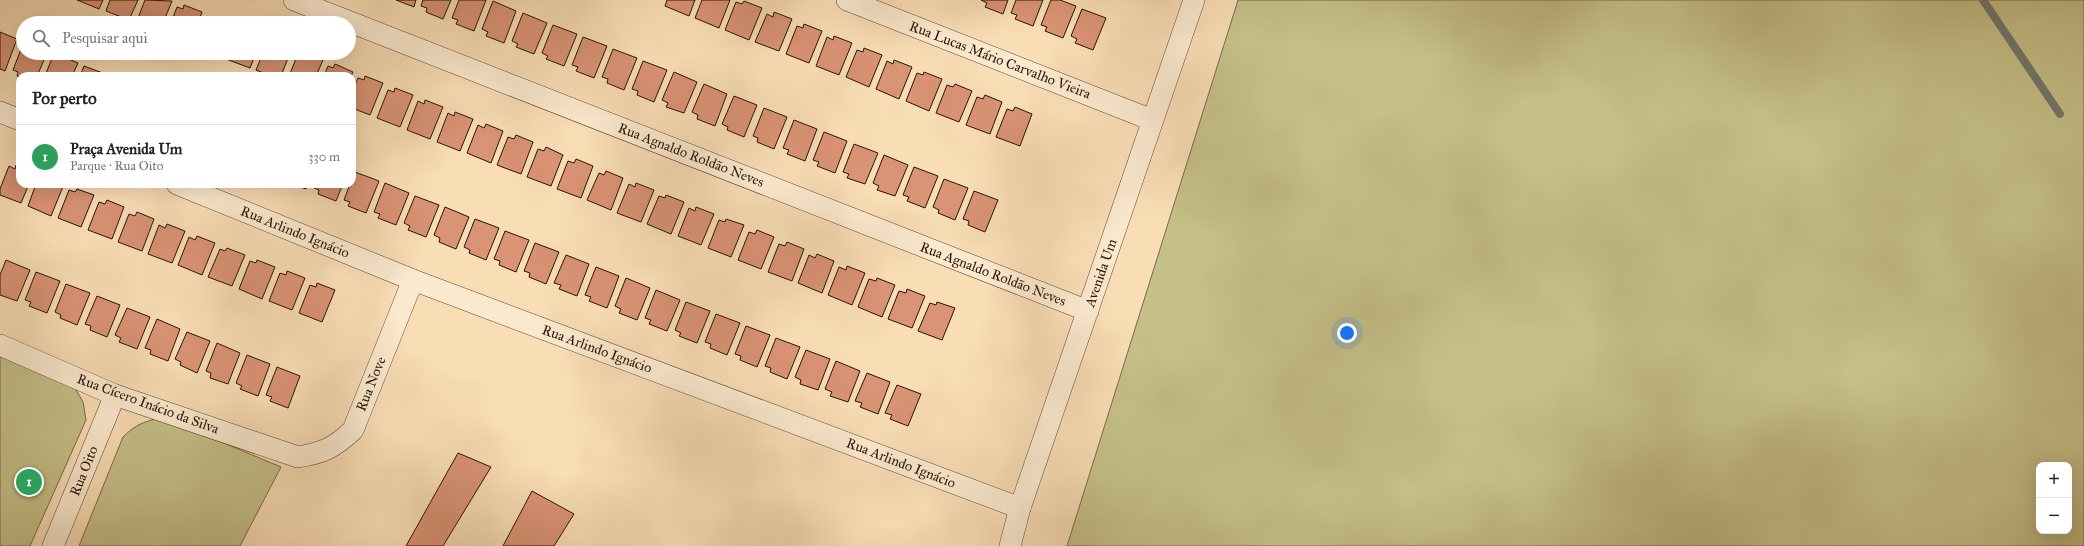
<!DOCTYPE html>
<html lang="pt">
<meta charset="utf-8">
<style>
body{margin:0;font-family:"IM FELL Great Primer",serif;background:#f2f2f2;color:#222}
.controls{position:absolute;right:12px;bottom:12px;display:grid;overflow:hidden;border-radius:8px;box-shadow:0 4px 16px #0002}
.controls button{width:36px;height:36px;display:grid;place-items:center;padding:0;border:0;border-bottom:1px solid #e0e0e0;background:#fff;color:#222;font:20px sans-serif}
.you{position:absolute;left:1347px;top:333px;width:14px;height:14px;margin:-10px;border:3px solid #fff;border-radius:50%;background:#1a73e8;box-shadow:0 0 0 6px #1a73e833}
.badge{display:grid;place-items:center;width:26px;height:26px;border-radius:50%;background:#0b8043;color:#fff;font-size:13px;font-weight:700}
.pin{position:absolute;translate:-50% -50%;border:2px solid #fff;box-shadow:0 1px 4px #0006}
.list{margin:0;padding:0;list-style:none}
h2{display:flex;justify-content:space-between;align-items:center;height:52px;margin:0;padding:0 16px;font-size:17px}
h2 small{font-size:13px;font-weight:400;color:#767676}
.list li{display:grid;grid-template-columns:26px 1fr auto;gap:12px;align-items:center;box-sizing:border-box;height:64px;padding:0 16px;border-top:1px solid #e0e0e0}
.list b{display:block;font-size:15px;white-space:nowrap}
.list p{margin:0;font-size:13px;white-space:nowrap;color:#767676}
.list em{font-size:13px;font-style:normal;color:#767676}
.icon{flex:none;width:22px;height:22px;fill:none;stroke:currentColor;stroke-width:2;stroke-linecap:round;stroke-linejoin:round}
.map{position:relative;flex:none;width:2084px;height:546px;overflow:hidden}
.search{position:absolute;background:#fff;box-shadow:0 4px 16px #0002;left:16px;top:16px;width:340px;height:44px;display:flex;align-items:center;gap:10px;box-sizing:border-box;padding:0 14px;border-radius:22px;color:#767676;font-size:15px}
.panel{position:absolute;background:#fff;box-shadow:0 4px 16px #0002;left:16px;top:72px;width:340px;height:116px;border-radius:12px}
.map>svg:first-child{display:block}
.green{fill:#c5bf88;stroke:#786946;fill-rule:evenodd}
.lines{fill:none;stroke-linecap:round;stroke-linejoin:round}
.stream{stroke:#70786b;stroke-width:8}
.building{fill:#d99375;stroke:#2a1303}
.street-casing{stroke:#5e4630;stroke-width:22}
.street{stroke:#fbe9cf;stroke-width:21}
.labels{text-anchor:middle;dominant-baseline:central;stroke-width:3;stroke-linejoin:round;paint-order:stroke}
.street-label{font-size:14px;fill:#2a1303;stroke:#fbe9cf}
</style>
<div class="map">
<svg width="2084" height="546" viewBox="0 0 2084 546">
<rect width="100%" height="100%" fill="#f9ddb5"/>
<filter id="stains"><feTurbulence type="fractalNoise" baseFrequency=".005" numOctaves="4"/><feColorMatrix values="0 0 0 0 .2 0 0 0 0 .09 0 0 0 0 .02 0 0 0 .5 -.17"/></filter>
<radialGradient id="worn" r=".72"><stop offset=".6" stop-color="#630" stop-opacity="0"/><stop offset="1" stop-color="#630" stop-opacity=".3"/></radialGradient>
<!-- green -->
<g class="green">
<path d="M1238,0H2084V546H1067ZM2039,465H2069V531H2039Z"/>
<path d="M0,350L75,388L83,402L86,420L30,546H0Z"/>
<path d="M156,419L169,420L281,467L240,546H79L123,437C133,427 142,422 156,419Z"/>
</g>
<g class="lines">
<!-- stream -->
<path class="stream" d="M1983,0L2060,114"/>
</g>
<!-- building -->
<g class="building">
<path d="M77,0H103L99,9Z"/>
<path d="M110,0H138L129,20L106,11Z"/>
<path d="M145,0L172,1L163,23H136Z"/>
<path d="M396,0H416L414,7Z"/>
<path d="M423,0H451L443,19L426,12L427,8L421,6Z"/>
<path d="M459,0H486L474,31L456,24L458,20L452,18Z"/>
<path d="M667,0H695L689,16L665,6Z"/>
<path d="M702,0H730L719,28L695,18Z"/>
<path d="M981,0H1008L1003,14L985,7L987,3Z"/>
<path d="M1016,0H1043L1033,26L1015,19L1017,15L1011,13Z"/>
<path d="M1051,0H1060L1076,6L1063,38L1045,31L1047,27L1041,25Z"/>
<path d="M493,1L516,11L504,43L486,36L488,32L482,29Z"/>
<path d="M744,1L762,8L749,40L725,30L736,2L742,4Z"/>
<path d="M184,5L202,12L198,23H171L177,7L183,9Z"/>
<path d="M1082,9L1106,18L1093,50L1075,43L1077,39L1071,36Z"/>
<path d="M774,12L792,19L779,51L755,42L767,14L773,17Z"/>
<path d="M523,13L547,23L534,54L516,47L518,44L512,41Z"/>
<path d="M215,17L230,23H205L207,19L213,21Z"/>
<path d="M804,24L822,31L809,63L786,54L797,26L803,28Z"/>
<path d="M553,25L577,34L564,66L546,59L548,56L542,53Z"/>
<path d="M0,32L17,39L5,71L0,69Z"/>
<path d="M834,36L852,43L839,75L816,66L827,37L833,40Z"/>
<path d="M583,37L607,46L594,78L576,71L578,67L572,65Z"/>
<path d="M23,44V53H47L37,76L20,77L17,76L18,72L13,70Z"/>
<path d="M864,48L882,55L869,87L846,77L857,50L863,52Z"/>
<path d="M613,49L637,58L624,90L607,83L608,79L602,77Z"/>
<path d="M54,53L78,63L72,76H45Z"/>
<path d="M228,53H256L250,68L226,59Z"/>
<path d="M263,53H290L281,76H271L256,70Z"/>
<path d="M306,53L323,60L316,76H289L298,54L303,57Z"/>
<path d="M894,60L912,67L899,99L876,89L887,61L893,64Z"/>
<path d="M643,61L667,70L654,102L637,95L638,91L632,89Z"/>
<path d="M335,64L353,72L351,76H324L328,66L333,68Z"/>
<path d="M84,66L108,75L107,76H80Z"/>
<path d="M674,72L697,82L684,113L666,107L668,103L662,100Z"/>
<path d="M924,72L942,79L929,111L906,101L917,73L923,75Z"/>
<path d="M365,76L383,83L370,115L352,108V92L358,78L364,80Z"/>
<path d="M704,84L727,94L715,126L697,119L698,115L692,112Z"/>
<path d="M955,84L972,91L959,122L936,113L947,85L953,87Z"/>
<path d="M395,88L413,95L400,127L377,118L388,90L394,92Z"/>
<path d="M985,95L1002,102L990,134L966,125L977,97L983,99Z"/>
<path d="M734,96L757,105L744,137L727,130L728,127L722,124Z"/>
<path d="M425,100L443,107L430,139L407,130L418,101L424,104Z"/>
<path d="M1015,107L1032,114L1020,146L996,137L1007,109L1013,111Z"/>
<path d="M764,108L787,117L774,149L757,142L758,138L753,136Z"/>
<path d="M455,112L473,119L460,151L437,142L448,113L454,116Z"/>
<path d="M794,120L817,129L805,161L787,154L789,150L783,148Z"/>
<path d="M486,124L503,131L491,163L467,153L478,125L484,128Z"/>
<path d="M824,132L847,141L835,173L817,166L819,162L813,160Z"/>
<path d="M516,135L533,142L521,174L497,165L508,137L514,139Z"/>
<path d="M854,144L878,153L865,184L847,178L849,174L843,172Z"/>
<path d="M546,147L563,155L551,186L527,177L538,149L544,151Z"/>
<path d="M884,155L908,165L895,196L877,190L879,186L873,183Z"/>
<path d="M576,159L593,166L581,198L557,189L568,161L574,163Z"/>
<path d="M16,165L20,166V184H29L21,203L0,195V189L9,166L15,169Z"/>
<path d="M914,167L938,176L925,208L907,201L909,197L903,195Z"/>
<path d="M606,171L623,178L611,210L587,200L599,173L604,175Z"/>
<path d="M355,172L379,181L366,213L348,206L350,202L344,200L350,184H352Z"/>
<path d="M944,179L968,188L955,220L938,213L939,210L933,207Z"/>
<path d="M385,183L409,193L396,225L378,218L380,214L374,212Z"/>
<path d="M636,183L654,190L641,222L617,213L629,184L635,187Z"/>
<path d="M36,184H64L51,216L28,206Z"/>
<path d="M292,184H308L306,189Z"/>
<path d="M315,184H343L336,201L318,194L319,190L314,188Z"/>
<path d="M77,189L94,195L81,227L58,218L69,190L75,192Z"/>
<path d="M974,191L998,200L985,232L968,225L969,221L963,219Z"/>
<path d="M666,195L684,202L671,234L647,224L659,196L665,198Z"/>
<path d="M415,196L439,205L426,237L408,230L410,226L404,223Z"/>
<path d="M107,200L124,207L112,239L88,230L99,202L105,204Z"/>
<path d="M445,207L469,217L456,249L439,242L440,238L434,235Z"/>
<path d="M696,207L714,214L701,245L678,236L689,208L695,211Z"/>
<path d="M137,212L154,219L142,251L118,242L129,214L135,216Z"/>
<path d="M475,219L499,228L486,260L469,253L470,250L464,247Z"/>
<path d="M726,219L744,225L731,257L708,248L719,220L725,222Z"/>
<path d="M167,224L185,231L172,263L148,254L159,225L165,228Z"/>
<path d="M757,230L774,237L761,269L738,260L749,232L755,234Z"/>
<path d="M505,231L529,240L516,272L499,265L500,261L494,259Z"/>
<path d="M197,236L215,243L202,275L178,265L189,237L195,240Z"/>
<path d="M787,242L804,249L792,281L768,272L779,244L785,246Z"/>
<path d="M535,243L559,252L546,284L529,277L530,273L524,271Z"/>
<path d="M227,248L245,255L232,286L208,277L220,249L225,251Z"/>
<path d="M817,254L834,261L822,293L798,283L809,255L815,258Z"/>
<path d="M566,255L589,264L577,296L559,289L561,285L554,283Z"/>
<path d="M6,260L30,270L17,301L0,295V275Z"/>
<path d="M257,260L275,267L262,299L239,289L250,261L256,263Z"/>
<path d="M847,266L865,273L852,305L828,295L839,267L846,270Z"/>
<path d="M596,267L619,276L607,308L589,301L591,297L585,295Z"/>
<path d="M287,271L305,278L292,310L269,301L280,273L286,275Z"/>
<path d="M36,272L60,281L47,313L29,306L31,302L25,300Z"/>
<path d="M626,278L650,288L637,320L619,313L621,309L615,306Z"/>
<path d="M877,278L895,285L882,317L858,307L869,279L876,281Z"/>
<path d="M317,283L335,290L322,322L299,313L310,285L316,287Z"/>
<path d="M66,284L90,293L77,325L60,318L61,315L55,312Z"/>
<path d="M907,289L925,296L912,328L888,319L899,291L906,293Z"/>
<path d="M656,290L680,300L667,331L649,324L651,320L645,318Z"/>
<path d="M97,296L120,305L107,337L90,330L91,326L85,324Z"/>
<path d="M686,302L710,311L697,343L679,336L681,333L675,330Z"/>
<path d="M937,302L955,308L942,340L918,331L930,303L936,305Z"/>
<path d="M127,308L150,317L137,349L119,342L121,338L115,335Z"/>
<path d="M716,314L740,323L727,355L710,348L711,344L705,342Z"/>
<path d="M157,319L180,329L168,361L150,354L151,350L145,348Z"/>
<path d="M746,326L770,335L757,367L740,360L741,356L735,354Z"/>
<path d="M187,332L210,341L197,373L180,365L181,362L175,359Z"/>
<path d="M776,338L800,347L787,379L770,372L771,368L765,366Z"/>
<path d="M217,343L240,353L228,384L210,378L211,373L206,371Z"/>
<path d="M806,350L830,359L818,390L800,384L801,380L795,377Z"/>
<path d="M247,355L270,364L258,396L240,389L242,386L236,383Z"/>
<path d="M836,361L860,371L848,402L830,396L832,392L825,389Z"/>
<path d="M277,367L300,376L288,408L270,401L272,397L266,395Z"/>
<path d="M867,373L890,382L878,414L860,407L862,403L855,401Z"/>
<path d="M897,385L921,394L908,426L890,419L892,415L885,413Z"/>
<path d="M458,453L491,467L443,546H406Z"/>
<path d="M532,491L574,514L554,546H503Z"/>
</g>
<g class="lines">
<defs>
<g id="street">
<path d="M294,0L1088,311"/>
<path d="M847,0L1152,120"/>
<path d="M0,112L20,120"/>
<path d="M177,184L413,280L1020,508"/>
<path d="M0,345L115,395L298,457C323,453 334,448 353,430L413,280"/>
<path d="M53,546L115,395"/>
<path d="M1010,546L1020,508L1194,0"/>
</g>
</defs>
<!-- street casing -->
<use href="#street" class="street-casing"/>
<!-- street -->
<use href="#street" class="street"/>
</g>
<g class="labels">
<!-- street labels -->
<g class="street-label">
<text transform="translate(1000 60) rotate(21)">Rua Lucas Mário Carvalho Vieira</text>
<text transform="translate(691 155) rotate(21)">Rua Agnaldo Roldão Neves</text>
<text transform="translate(295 232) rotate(22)">Rua Arlindo Ignácio</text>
<text transform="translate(1101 273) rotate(-71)">Avenida Um</text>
<text transform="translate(993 274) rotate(21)">Rua Agnaldo Roldão Neves</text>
<text transform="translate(597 349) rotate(20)">Rua Arlindo Ignácio</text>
<text transform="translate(371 384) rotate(-68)">Rua Nove</text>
<text transform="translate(148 404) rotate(20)">Rua Cícero Inácio da Silva</text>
<text transform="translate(901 463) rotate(21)">Rua Arlindo Ignácio</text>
<text transform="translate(84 471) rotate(-68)">Rua Oito</text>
</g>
</g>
<rect width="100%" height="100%" filter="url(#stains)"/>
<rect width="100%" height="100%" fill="url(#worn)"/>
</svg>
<div class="controls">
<button>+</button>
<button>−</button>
</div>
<div class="you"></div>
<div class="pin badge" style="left:29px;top:482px;background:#2e9e5b">1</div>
<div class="search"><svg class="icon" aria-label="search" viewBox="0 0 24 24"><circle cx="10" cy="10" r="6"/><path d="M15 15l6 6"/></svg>Pesquisar aqui</div>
<section class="panel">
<h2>Por perto<small></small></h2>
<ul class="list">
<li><span class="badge" style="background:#2e9e5b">1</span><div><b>Praça Avenida Um</b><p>Parque · Rua Oito</p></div><em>330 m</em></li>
</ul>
</section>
</div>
